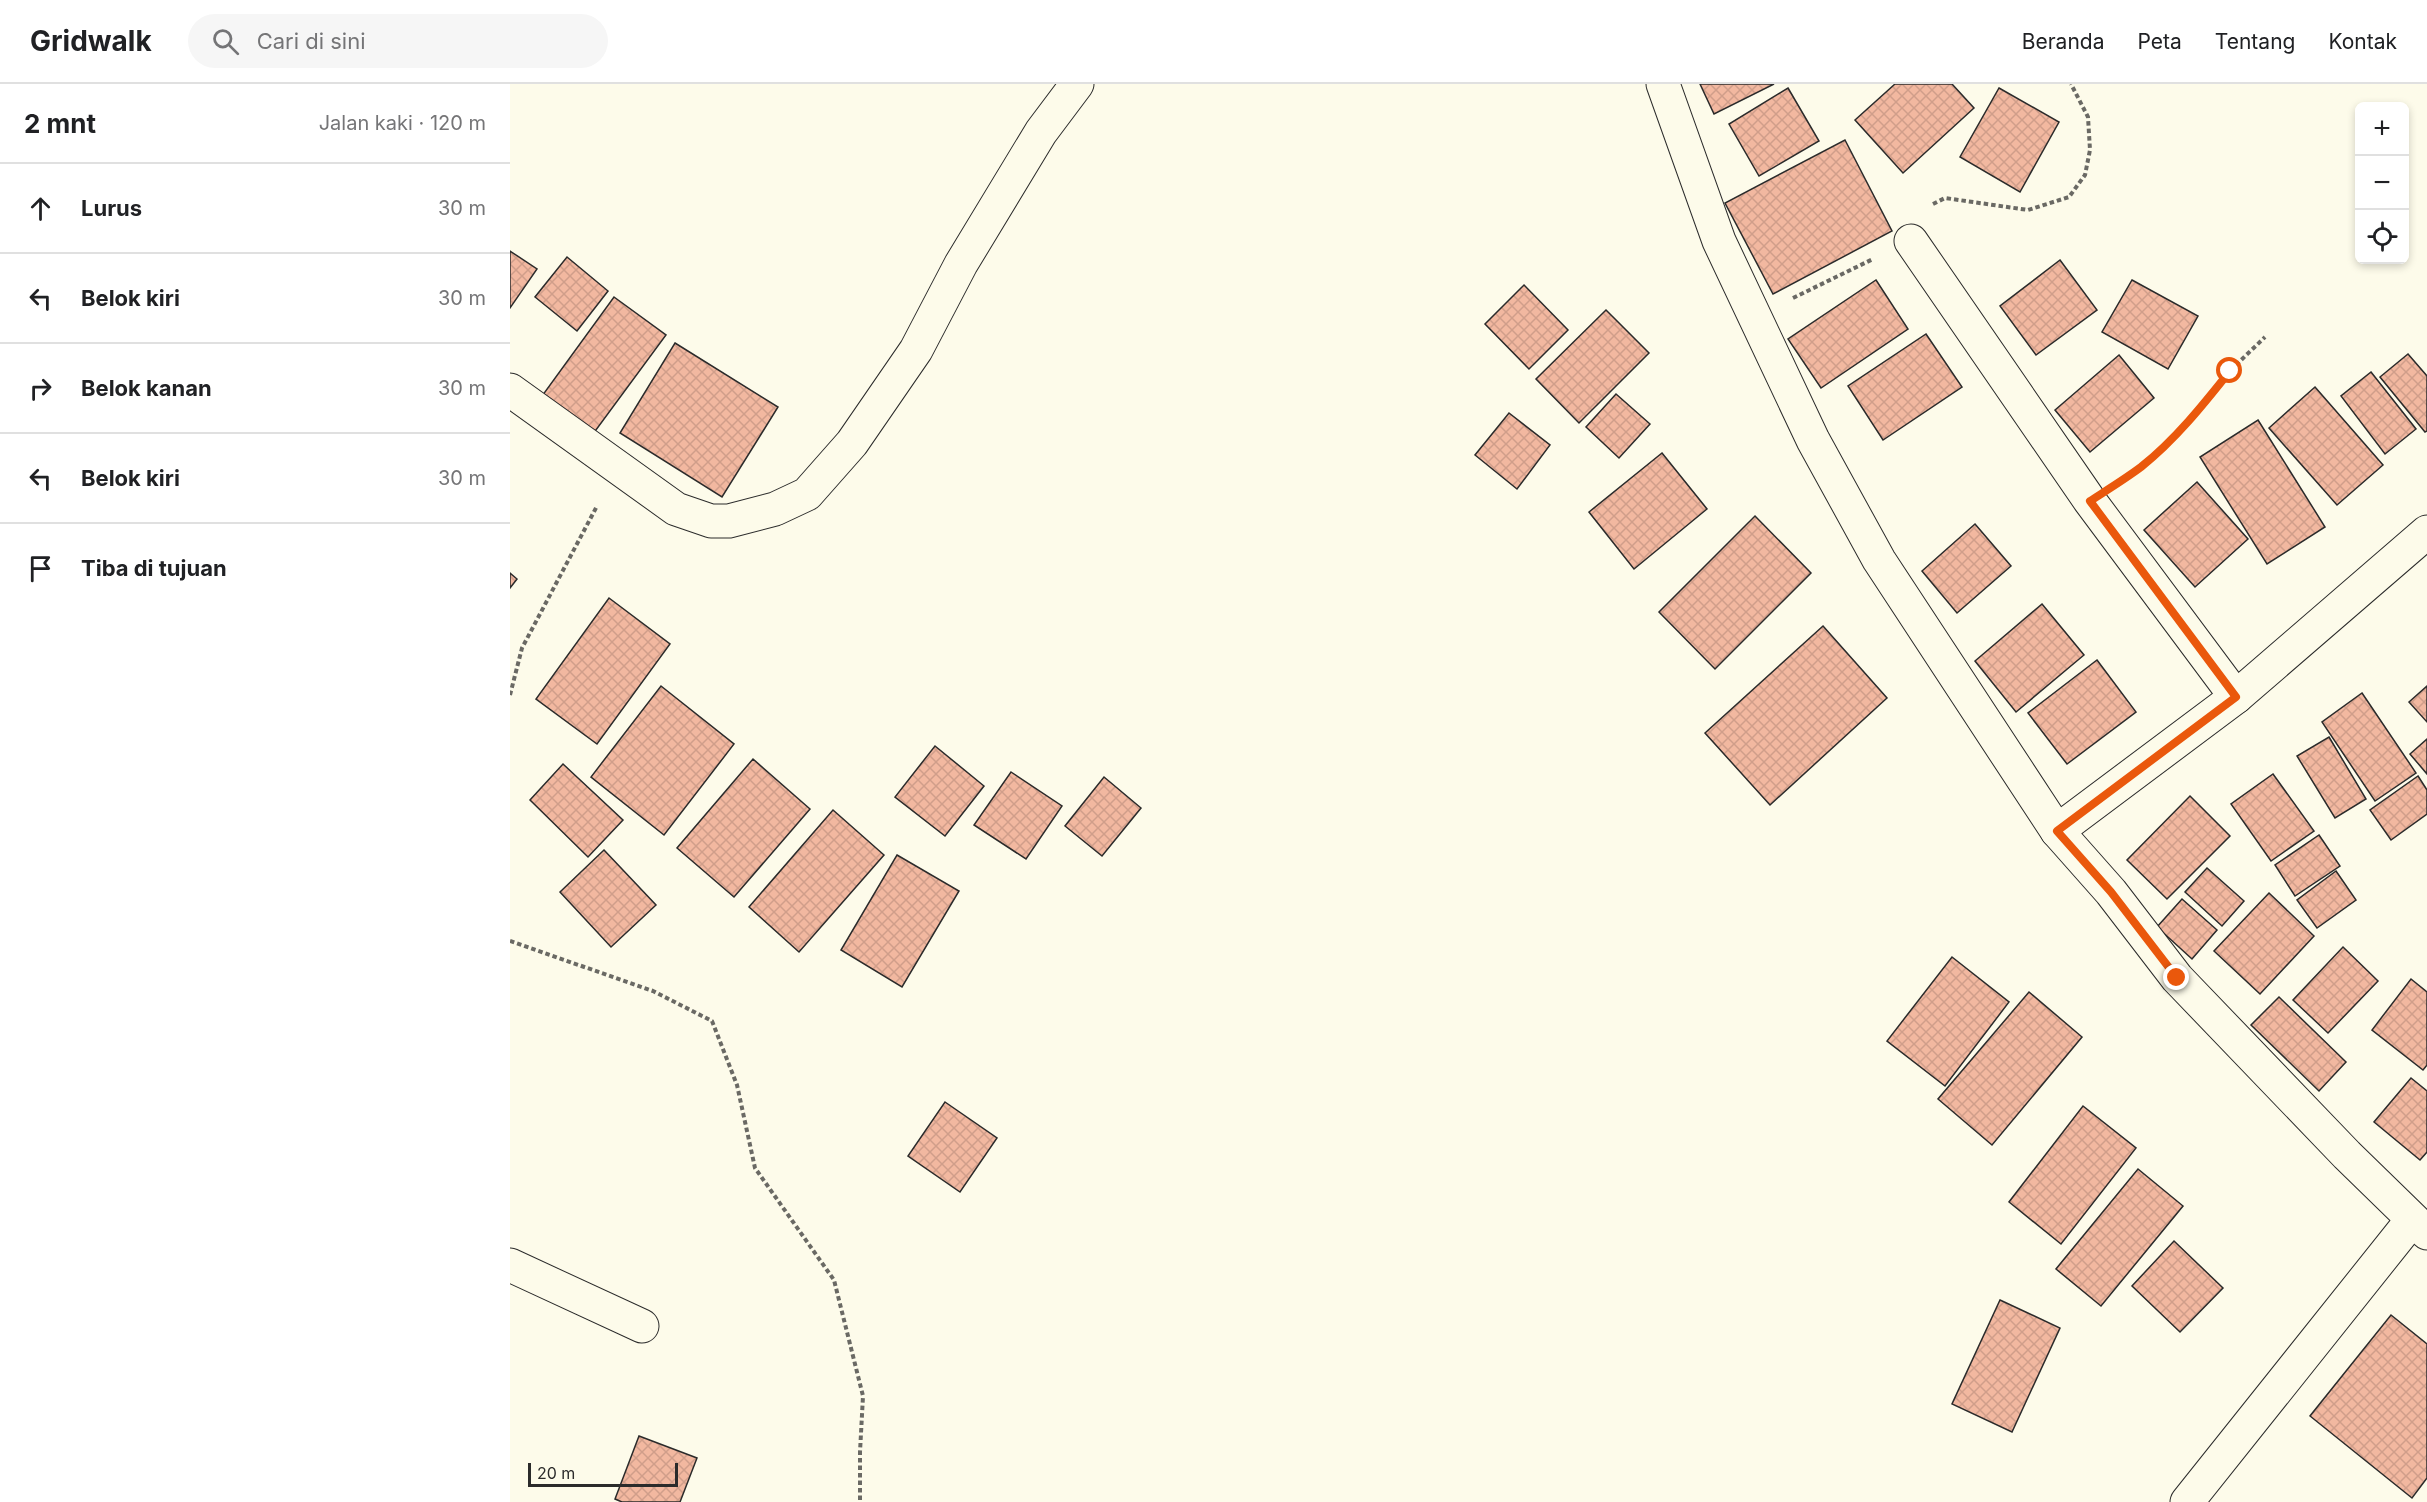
<!DOCTYPE html>
<html lang="id">
<meta charset="utf-8">
<style>
body{margin:0;font-family:Inter,sans-serif;background:#f6f6f6;color:#202124}
.controls{position:absolute;right:18px;top:18px;display:grid;overflow:hidden;border-radius:9px;box-shadow:0 3px 9px #0003}
.controls button{width:54px;height:54px;display:grid;place-items:center;padding:0;border:0;border-bottom:2px solid #e0e0e0;background:#fff;color:#202124;font:30px sans-serif}
.scale{position:absolute;left:18px;bottom:15px;width:150px;box-sizing:border-box;padding-left:6px;border:3px solid #2b2b2b;border-top:0;font-size:16px;line-height:21px;white-space:nowrap;color:#2b2b2b;-webkit-text-stroke:4px #fdfbea;paint-order:stroke}
.stop{position:absolute;width:18px;height:18px;margin:-14px;border:4px solid #ea580c;border-radius:50%;background:#fff}
.stop.end{background:#ea580c;border-color:#fff;box-shadow:0 2px 6px #0008}
.list{margin:0;padding:0;list-style:none}
h2{display:flex;justify-content:space-between;align-items:center;height:78px;margin:0;padding:0 24px;font-size:26px}
h2 small{font-size:20px;font-weight:400;color:#757577}
.list li{display:grid;grid-template-columns:39px 1fr auto;gap:18px;align-items:center;box-sizing:border-box;height:90px;padding:0 24px;border-top:2px solid #e0e0e0}
.list b{display:block;font-size:22px;white-space:nowrap}
.list em{font-size:20px;font-style:normal;color:#757577}
.icon{flex:none;width:33px;height:33px;fill:none;stroke:currentColor;stroke-width:2;stroke-linecap:round;stroke-linejoin:round}
.map{position:relative;flex:none;width:1917px;height:1418px;overflow:hidden}
header{display:flex;align-items:center;gap:36px;box-sizing:border-box;height:84px;padding:0 30px;background:#fff;border-bottom:2px solid #e0e0e0}
header strong{font-size:28px}
nav{display:flex;gap:33px;margin-inline-start:auto;font-size:21px}
.search{width:420px;height:54px;background:#f6f6f6;display:flex;align-items:center;gap:15px;box-sizing:border-box;padding:0 21px;border-radius:33px;color:#757577;font-size:22px}
main{display:flex}
aside{flex:1;background:#fff}
.map>svg:first-child{display:block}
.building{fill:url(#building-cross-hatch);stroke:#2b2b2b;stroke-width:1.5}
.lines{fill:none;stroke-linecap:round;stroke-linejoin:round}
.minor-casing{stroke:#2b2b2b;stroke-width:35}
.path{stroke:#6a6964;stroke-width:4;stroke-dasharray:4.5 3;stroke-linecap:butt}
.minor{stroke:#fdfbea;stroke-width:33}
.route{stroke:#ea580c;stroke-width:8}
</style>
<header>
<strong>Gridwalk</strong>
<div class="search"><svg class="icon" aria-label="search" viewBox="0 0 24 24"><circle cx="10" cy="10" r="6"/><path d="M15 15l6 6"/></svg>Cari di sini</div>
<nav><a>Beranda</a><a>Peta</a><a>Tentang</a><a>Kontak</a></nav>
</header>
<main>
<aside>
<h2>2 mnt<small>Jalan kaki · 120 m</small></h2>
<ul class="list">
<li><svg class="icon" aria-label="ahead" viewBox="0 0 24 24"><path d="M12 20V5M6 11l6-6 6 6"/></svg><div><b>Lurus</b></div><em>30 m</em></li>
<li><svg class="icon" aria-label="left" viewBox="0 0 24 24"><path d="M17 20v-9H6M10 6l-5 5 5 5"/></svg><div><b>Belok kiri</b></div><em>30 m</em></li>
<li><svg class="icon" aria-label="right" viewBox="0 0 24 24"><path d="M7 20v-9h11M14 6l5 5-5 5"/></svg><div><b>Belok kanan</b></div><em>30 m</em></li>
<li><svg class="icon" aria-label="left" viewBox="0 0 24 24"><path d="M17 20v-9H6M10 6l-5 5 5 5"/></svg><div><b>Belok kiri</b></div><em>30 m</em></li>
<li><svg class="icon" aria-label="arrive" viewBox="0 0 24 24"><path d="M6 21V4h12l-3 4 3 4H6"/></svg><div><b>Tiba di tujuan</b></div></li>
</ul>
</aside>
<div class="map">
<svg width="1917" height="1418" viewBox="0 0 1917 1418">
<defs>
<pattern id="building-cross-hatch" width="8" height="8" patternUnits="userSpaceOnUse" patternTransform="scale(1.5)"><rect width="8" height="8" fill="#f2b8a0"/><path d="M0 0l8 8M0 8l8-8" fill="none" stroke="#d09e8a"/></pattern>
</defs>
<rect width="100%" height="100%" fill="#fdfbea"/>
<!-- building -->
<g class="building">
<path d="M1190,0H1264L1204,30Z"/>
<path d="M1385,0H1442L1464,24L1393,89L1345,36Z"/>
<path d="M1278,4L1309,57L1249,92L1219,40Z"/>
<path d="M1489,4L1549,38L1510,108L1450,73Z"/>
<path d="M1335,56L1382,147L1263,210L1215,119Z"/>
<path d="M0,167L27,185L0,224Z"/>
<path d="M57,173L98,207L67,247L25,213Z"/>
<path d="M1550,176L1587,226L1526,271L1490,222Z"/>
<path d="M1366,196L1398,245L1311,304L1278,255Z"/>
<path d="M1622,196L1688,232L1658,285L1592,248Z"/>
<path d="M1014,201L1058,246L1019,285L975,240Z"/>
<path d="M104,213L156,251L83,350L32,312Z"/>
<path d="M1096,226L1139,269L1069,339L1026,295Z"/>
<path d="M1416,250L1452,303L1373,356L1338,302Z"/>
<path d="M165,259L268,323L212,413L110,349Z"/>
<path d="M1898,270L1917,292V347L1915,348L1870,293Z"/>
<path d="M1609,271L1644,314L1580,368L1545,326Z"/>
<path d="M1861,288L1906,345L1875,370L1831,312Z"/>
<path d="M1805,303L1873,381L1827,421L1759,344Z"/>
<path d="M1106,310L1140,340L1109,374L1076,343Z"/>
<path d="M999,329L1040,361L1007,405L965,371Z"/>
<path d="M1748,336L1815,443L1757,480L1690,373Z"/>
<path d="M1152,369L1197,425L1124,485L1079,428Z"/>
<path d="M1687,398L1738,455L1685,503L1634,446Z"/>
<path d="M1245,432L1301,489L1205,585L1149,528Z"/>
<path d="M1465,440L1501,482L1447,529L1412,487Z"/>
<path d="M0,489L7,495L0,504Z"/>
<path d="M99,514L160,560L87,660L26,615Z"/>
<path d="M1532,520L1574,571L1506,628L1465,577Z"/>
<path d="M1313,542L1377,614L1260,721L1195,649Z"/>
<path d="M1587,576L1626,628L1557,680L1518,629Z"/>
<path d="M151,602L224,660L154,751L81,693Z"/>
<path d="M1917,602V638L1899,618Z"/>
<path d="M1852,609L1906,689L1865,717L1812,638Z"/>
<path d="M1819,653L1856,715L1825,734L1787,672Z"/>
<path d="M1917,655V690L1900,670Z"/>
<path d="M425,662L474,702L435,752L385,713Z"/>
<path d="M243,675L300,725L224,813L167,764Z"/>
<path d="M53,680L113,736L78,773L20,716Z"/>
<path d="M501,688L552,722L516,775L464,741Z"/>
<path d="M1763,690L1804,747L1761,777L1721,720Z"/>
<path d="M1908,692L1917,706V730L1881,756L1860,726Z"/>
<path d="M594,693L631,724L592,772L555,742Z"/>
<path d="M1680,712L1720,752L1657,815L1617,776Z"/>
<path d="M323,726L374,771L289,868L239,823Z"/>
<path d="M1809,751L1830,782L1785,812L1765,781Z"/>
<path d="M94,766L146,821L101,863L50,808Z"/>
<path d="M387,771L449,807L392,903L331,866Z"/>
<path d="M1697,784L1734,817L1712,842L1675,808Z"/>
<path d="M1826,787L1846,816L1807,844L1787,816Z"/>
<path d="M1759,809L1804,852L1750,910L1704,867Z"/>
<path d="M1672,815L1707,846L1682,875L1647,843Z"/>
<path d="M1833,863L1868,897L1818,949L1783,916Z"/>
<path d="M1442,873L1499,918L1435,1002L1377,957Z"/>
<path d="M1901,895L1917,908V981L1913,986L1862,946Z"/>
<path d="M1519,908L1572,953L1482,1061L1428,1015Z"/>
<path d="M1769,913L1836,978L1809,1007L1741,941Z"/>
<path d="M1901,994L1917,1007V1068L1910,1076L1864,1038Z"/>
<path d="M435,1018L487,1054L450,1108L398,1072Z"/>
<path d="M1573,1022L1626,1064L1551,1160L1499,1118Z"/>
<path d="M1628,1085L1673,1122L1591,1222L1546,1185Z"/>
<path d="M1664,1157L1713,1204L1670,1248L1622,1202Z"/>
<path d="M1490,1216L1550,1244L1502,1348L1442,1320Z"/>
<path d="M1881,1231L1917,1260V1394L1902,1414L1800,1332Z"/>
<path d="M129,1352L187,1374L170,1418H112L105,1415Z"/>
</g>
<g class="lines">
<defs>
<g id="minor">
<path d="M1153,0L1209,157L1303,356L1369,476L1547,747L1601,808L1667,894L1837,1071L1917,1149"/>
<path d="M1401,157L1580,417L1726,613"/>
<path d="M0,306L166,425L201,437H219L265,425L297,410L342,359L406,266L451,180L531,48L567,0"/>
<path d="M1547,747L1726,613L1917,448"/>
<path d="M0,1181L132,1242"/>
<path d="M1677,1418L1902,1136"/>
</g>
</defs>
<!-- minor casing -->
<use href="#minor" class="minor-casing"/>
<!-- path -->
<g class="path">
<path d="M1423,120L1435,114L1518,126L1559,113L1575,91L1580,66L1578,33L1561,0"/>
<path d="M1283,214L1363,175"/>
<path d="M1616,393C1657,365 1687,326 1719,289C1730,276 1743,265 1755,253"/>
<path d="M0,611L12,564L87,422"/>
<path d="M0,857L143,907L202,937L227,1001L245,1084L324,1196L353,1312L350,1368V1418"/>
</g>
<!-- minor -->
<use href="#minor" class="minor"/>
</g>
<g class="lines">
<!-- route -->
<path class="route" d="M1667,894L1601,808L1547,747L1726,613L1580,417C1597,406 1615,395 1631,383C1665,356 1693,321 1720,287"/>
</g>
</svg>
<div class="controls">
<button>+</button>
<button>−</button>
<button><svg class="icon" aria-label="locate" viewBox="0 0 24 24"><circle cx="12" cy="12" r="6"/><path d="M12 2v4M12 18v4M2 12h4M18 12h4"/></svg></button>
</div>
<div class="scale">20 m</div>
<div class="stop" style="left:1720px;top:287px"></div>
<div class="stop end" style="left:1667px;top:894px"></div>
</div>
</main>
